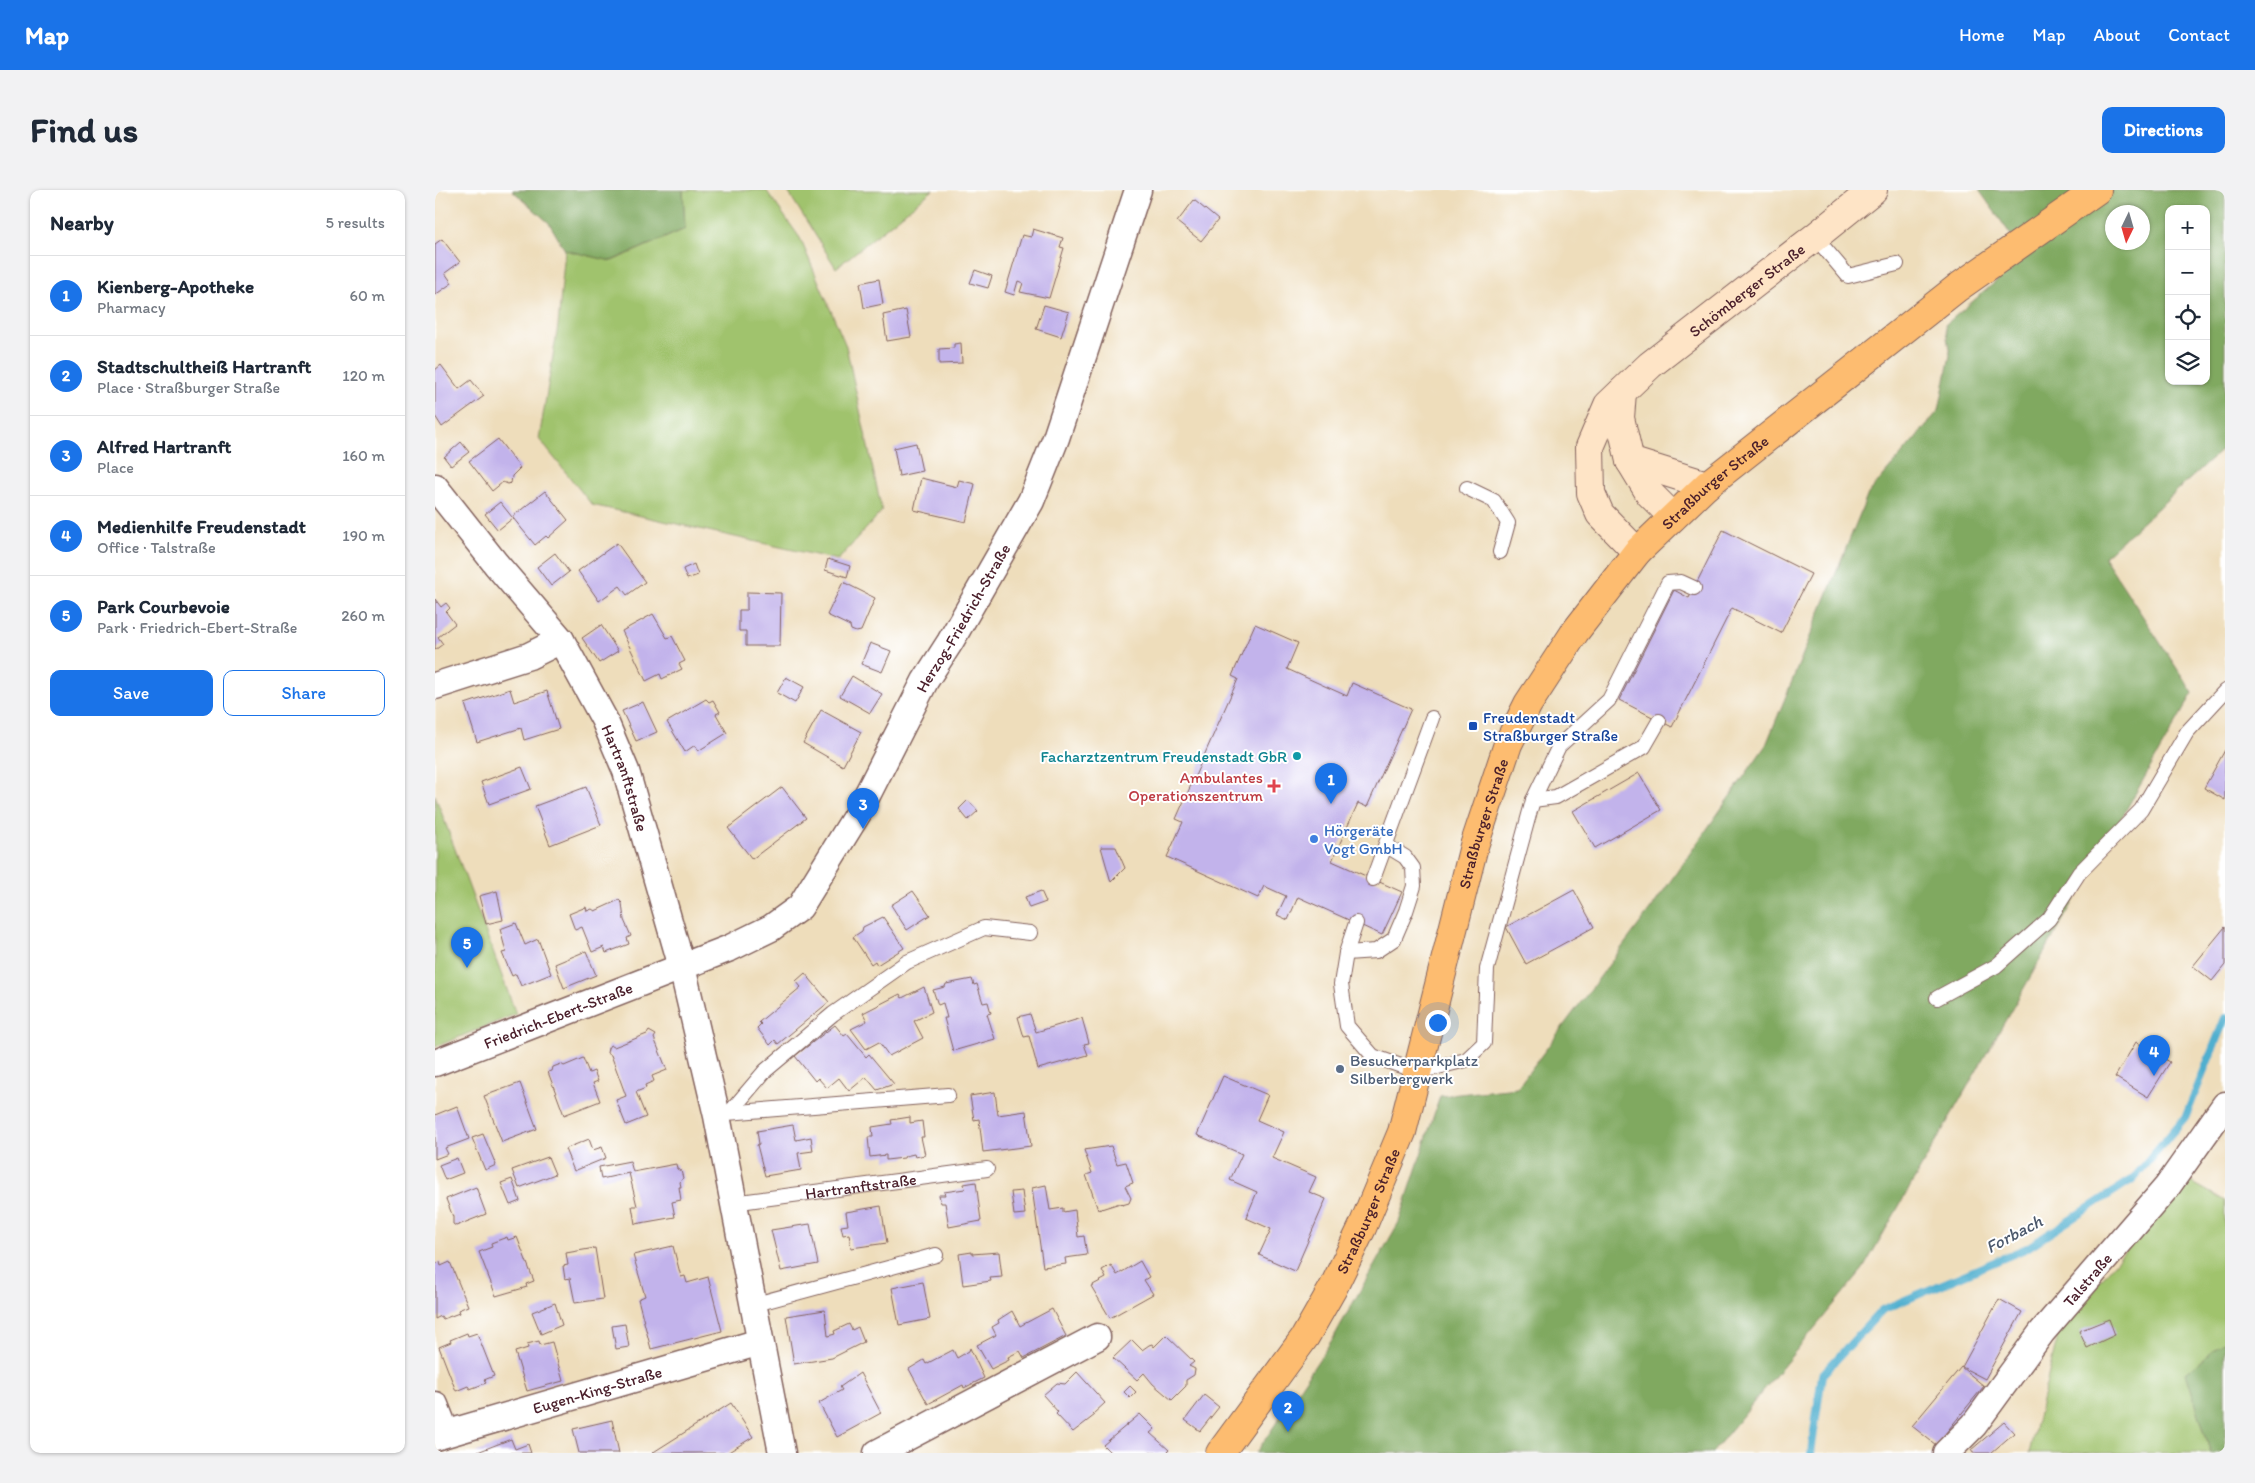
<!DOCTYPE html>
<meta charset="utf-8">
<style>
body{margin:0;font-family:Itim,sans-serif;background:#f2f2f3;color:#1f2937}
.controls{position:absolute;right:15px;top:15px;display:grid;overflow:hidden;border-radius:10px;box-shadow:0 1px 4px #0004}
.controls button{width:45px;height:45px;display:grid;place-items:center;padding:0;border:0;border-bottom:1px solid #e0e1e3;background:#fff;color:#1f2937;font:25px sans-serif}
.compass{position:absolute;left:1670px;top:15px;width:45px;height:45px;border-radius:50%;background:#fff;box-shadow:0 1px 4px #0004;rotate:185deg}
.you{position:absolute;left:1002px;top:832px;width:18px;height:18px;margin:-12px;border:4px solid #fff;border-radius:50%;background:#1a73e8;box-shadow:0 0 0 8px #1a73e833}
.badge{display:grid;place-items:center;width:32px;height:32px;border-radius:50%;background:#1a73e8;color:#fff;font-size:16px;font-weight:700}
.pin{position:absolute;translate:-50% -41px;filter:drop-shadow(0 1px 2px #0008)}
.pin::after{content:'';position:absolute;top:26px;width:18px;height:15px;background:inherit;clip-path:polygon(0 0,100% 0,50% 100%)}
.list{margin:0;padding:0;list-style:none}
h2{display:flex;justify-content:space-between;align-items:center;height:65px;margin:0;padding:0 20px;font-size:21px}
h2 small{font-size:16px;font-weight:400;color:#747a83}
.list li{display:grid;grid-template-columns:32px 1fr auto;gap:15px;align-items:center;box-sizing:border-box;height:80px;padding:0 20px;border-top:1px solid #e0e1e3}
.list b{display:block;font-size:19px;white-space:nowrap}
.list p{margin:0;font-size:16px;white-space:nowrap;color:#747a83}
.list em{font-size:16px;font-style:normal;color:#747a83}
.actions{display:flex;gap:10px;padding:15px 20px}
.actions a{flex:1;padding:11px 0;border:1px solid #1a73e8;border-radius:10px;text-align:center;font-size:18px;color:#1a73e8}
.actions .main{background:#1a73e8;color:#fff}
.icon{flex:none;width:28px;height:28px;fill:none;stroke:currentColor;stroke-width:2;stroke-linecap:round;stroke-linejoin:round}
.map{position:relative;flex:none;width:1790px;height:1263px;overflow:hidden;border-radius:10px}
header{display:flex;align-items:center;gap:30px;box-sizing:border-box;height:70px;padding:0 25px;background:#1a73e8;color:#fff}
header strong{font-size:24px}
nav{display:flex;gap:28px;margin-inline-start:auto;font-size:18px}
.intro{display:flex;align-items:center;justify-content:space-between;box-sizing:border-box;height:120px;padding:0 30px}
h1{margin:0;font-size:35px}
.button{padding:12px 22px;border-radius:10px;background:#1a73e8;color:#fff;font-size:18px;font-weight:700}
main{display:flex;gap:30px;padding:0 30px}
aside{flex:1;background:#fff;border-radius:10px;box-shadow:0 1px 4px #0004}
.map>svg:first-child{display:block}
.green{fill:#a0c36d;stroke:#75714c}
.forest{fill:#80a960;stroke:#656446;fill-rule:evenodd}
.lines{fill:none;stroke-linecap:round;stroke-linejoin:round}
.stream{stroke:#50afcf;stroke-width:8}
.building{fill:#c2b3eb}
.lane-casing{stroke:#83625d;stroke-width:16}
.street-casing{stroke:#83625d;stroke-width:29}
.secondary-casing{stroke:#83625d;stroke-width:30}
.primary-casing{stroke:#83625d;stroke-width:30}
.lane{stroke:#fff;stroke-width:14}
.street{stroke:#fff;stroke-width:26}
.secondary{stroke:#fee4c6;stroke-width:28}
.primary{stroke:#fdbc70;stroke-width:28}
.transit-dot{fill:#1a4fb4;stroke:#fff;stroke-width:2}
.culture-dot{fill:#0f9aa8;stroke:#fff;stroke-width:2}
.health-dot{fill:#e0444e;stroke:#fff;stroke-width:2}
.shop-dot{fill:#3f7fe0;stroke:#fff;stroke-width:2}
.service-dot{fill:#5c6f8a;stroke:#fff;stroke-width:2}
.labels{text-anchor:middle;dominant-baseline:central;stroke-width:4;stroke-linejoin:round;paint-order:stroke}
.street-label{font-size:16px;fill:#4a1f2b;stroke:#fff}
.transit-label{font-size:16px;fill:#164399;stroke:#fff;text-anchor:start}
.culture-label{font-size:16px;fill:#0d838f;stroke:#fff;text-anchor:end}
.health-label{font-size:16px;fill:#be3a42;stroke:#fff;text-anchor:end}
.shop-label{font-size:16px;fill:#366cbe;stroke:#fff;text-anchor:start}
.service-label{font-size:16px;fill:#4e5e75;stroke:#fff;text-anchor:start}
.water-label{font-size:18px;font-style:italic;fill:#4c596d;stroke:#fff}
</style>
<header>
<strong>Map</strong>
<nav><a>Home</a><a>Map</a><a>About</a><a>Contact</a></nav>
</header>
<div class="intro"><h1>Find us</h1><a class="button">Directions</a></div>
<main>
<aside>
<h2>Nearby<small>5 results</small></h2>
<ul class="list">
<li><span class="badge">1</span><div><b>Kienberg-Apotheke</b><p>Pharmacy</p></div><em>60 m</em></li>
<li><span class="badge">2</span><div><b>Stadtschultheiß Hartranft</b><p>Place · Straßburger Straße</p></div><em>120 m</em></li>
<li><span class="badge">3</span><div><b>Alfred Hartranft</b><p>Place</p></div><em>160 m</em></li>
<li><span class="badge">4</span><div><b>Medienhilfe Freudenstadt</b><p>Office · Talstraße</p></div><em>190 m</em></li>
<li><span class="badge">5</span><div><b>Park Courbevoie</b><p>Park · Friedrich-Ebert-Straße</p></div><em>260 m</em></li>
</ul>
<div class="actions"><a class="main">Save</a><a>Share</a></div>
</aside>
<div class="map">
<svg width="1790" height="1263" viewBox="0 0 1790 1263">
<rect width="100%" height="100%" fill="#fff"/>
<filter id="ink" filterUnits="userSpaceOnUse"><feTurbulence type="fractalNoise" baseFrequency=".02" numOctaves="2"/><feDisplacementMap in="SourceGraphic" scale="10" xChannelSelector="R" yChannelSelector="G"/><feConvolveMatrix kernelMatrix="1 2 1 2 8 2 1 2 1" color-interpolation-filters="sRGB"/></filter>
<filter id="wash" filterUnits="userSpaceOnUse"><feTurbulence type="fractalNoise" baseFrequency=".0096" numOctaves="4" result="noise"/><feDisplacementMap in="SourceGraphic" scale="20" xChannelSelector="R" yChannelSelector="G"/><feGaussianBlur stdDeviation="1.12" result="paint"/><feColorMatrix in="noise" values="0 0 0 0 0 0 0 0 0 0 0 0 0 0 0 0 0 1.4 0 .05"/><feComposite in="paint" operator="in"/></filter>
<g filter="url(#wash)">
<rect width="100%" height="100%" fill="#edb"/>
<!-- green -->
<g class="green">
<path d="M248,0H331L365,48L411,156L447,321L403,370L157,315L104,249L123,136L130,60L177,71L250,39Z"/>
<path d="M352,0H498L401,78Z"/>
<path d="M0,605L81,824L0,857Z"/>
<path d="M1751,989L1790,1011V1151L1752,1183L1776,1263H1594L1625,1138Z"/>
</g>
<!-- forest -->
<g class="forest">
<path d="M77,0H248L250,39L176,71L130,60L114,33Z"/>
<path d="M1544,0H1790V257L1669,367L1758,503L1428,1079L1277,1263H821L897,1150L964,1032L1005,906L1082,898L1220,713L1331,555L1433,304L1504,220L1515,165L1510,135L1591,66ZM1734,19H1771V191H1734ZM1678,22H1708V52H1678Z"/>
<path d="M1790,1151V1263H1776L1751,1183Z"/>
</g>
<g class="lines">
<!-- stream -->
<path class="stream" d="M1376,1263L1387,1185L1447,1120L1592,1058L1698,989L1751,926L1790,828"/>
</g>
<g id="blocks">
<!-- building -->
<g class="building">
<path d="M759,10L783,30L766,51L742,32Z"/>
<path d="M598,39L628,48L625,57L629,58L614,108L585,102L588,93L583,91L579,105L570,102L587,45L596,47Z"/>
<path d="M7,49L25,72L10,83L17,93L0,105V54Z"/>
<path d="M540,80L557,86L553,98L535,93Z"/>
<path d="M444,89L448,114L429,118L425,93Z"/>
<path d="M609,115L634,122L626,147L601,139Z"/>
<path d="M471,120L476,147L452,151L448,125Z"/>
<path d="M526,153L527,173L504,174V159L519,158V154Z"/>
<path d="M6,175L24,199L36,190L49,206L7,237L0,226V180Z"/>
<path d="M63,249L85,278L77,286L76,293L73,294L68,292L57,301L34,271Z"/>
<path d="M26,252L34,262L16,276L9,267Z"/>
<path d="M481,253L487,281L464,286L459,258Z"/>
<path d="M486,288L522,297L524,290L540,294L531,332L479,320Z"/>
<path d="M110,301L133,330L113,348L111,346L100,355L78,328L63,340L50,324L65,312L77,327Z"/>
<path d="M1288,340L1376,384L1346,443L1297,418L1237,537L1184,510L1239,400L1254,408Z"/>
<path d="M182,353L210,392L192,405L185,396L164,411L143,381Z"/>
<path d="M120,363L134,382L116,396L102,377Z"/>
<path d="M393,369L415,376L412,387L390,380Z"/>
<path d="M259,374L263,385L252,389L248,379Z"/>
<path d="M408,392L440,408L426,441L421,442L416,440L415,436L392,425Z"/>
<path d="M312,402L346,403L345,456H311V441H304V420H312Z"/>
<path d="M0,409L6,417L11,413L15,418L11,422L20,434L3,447L8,454L0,460Z"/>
<path d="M218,424L232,448L237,446L250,471L244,474L247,479L227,489L225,484L211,491L187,441Z"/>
<path d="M820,434L863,453L852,479L912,506L917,493L976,519L932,617L923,613L897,671L967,702L947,745L863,707L853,730L842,725L851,706L829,696L823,708L732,667L748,632L741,629L803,489L797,486Z"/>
<path d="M166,435L183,461L164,473L147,448Z"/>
<path d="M435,453L456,461L447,482L426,474Z"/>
<path d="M417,486L447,504L435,523L405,506Z"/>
<path d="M351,487L369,497L360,513L342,503Z"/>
<path d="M75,499L79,512L112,501L124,539L89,550L86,538L42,552L30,514Z"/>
<path d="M271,509L274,512L278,510L285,522L281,524L292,543L263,561L260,555L250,562L232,532Z"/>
<path d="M208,512L222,542L201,551L187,521Z"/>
<path d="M386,520L426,542L408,576L368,553Z"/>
<path d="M1790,560V610L1769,598Z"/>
<path d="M87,577L96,599L54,614L46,592Z"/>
<path d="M1204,583L1226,620L1160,658L1138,621Z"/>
<path d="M151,597L166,635L115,655L100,616Z"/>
<path d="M347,597L371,628L317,669L293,638Z"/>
<path d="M533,610L543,621L533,630L524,619Z"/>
<path d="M666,657H681L690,678L676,692Z"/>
<path d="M1139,700L1159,737L1091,774L1071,737Z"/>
<path d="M62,701L68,730L51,734L44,706Z"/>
<path d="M478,701L495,725L472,740L456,715Z"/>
<path d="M606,701L611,712L594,718L590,707Z"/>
<path d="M184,710L187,713L189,730L196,746L192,748L194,754L171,763L169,757L157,762L147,737L140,740L134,724L151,717L152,721L157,719L160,721Z"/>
<path d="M448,727L469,758L442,775L440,771L436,774L418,747L427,741L428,737Z"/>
<path d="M81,733L90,755L103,749L116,784L86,796L81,784L77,786L67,763L71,762L65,739Z"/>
<path d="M1790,737V775L1777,791L1758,776Z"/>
<path d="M151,761L161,785L129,798L120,774Z"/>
<path d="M370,783L394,812L343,854L340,850L335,855L322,838L326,834L324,832L366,797L361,791Z"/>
<path d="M537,789L539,795L542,794L548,813L553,812L556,823L552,824L560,849L518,861L509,828H512L508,813L503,815L498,800L510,797L511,794Z"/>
<path d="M489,797L497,822L479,831L488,848L454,866L444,852L431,859L416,839L432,831L428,823L465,804L467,808Z"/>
<path d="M595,824L601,842L647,828L654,853L649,854L653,865L603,879L594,846L589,847L583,827Z"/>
<path d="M400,835L409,846L412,844L431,867L434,864L459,894L442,900L431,887L414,901L404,888L392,898L383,888L380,891L360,866Z"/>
<path d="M214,841L221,845L219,848L232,880L217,886L219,891L210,895L211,898L201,902L211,927L191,935L181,910L191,906L176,865L172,863L173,858L175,855L179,857L212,844Z"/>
<path d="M1701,852L1735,872L1713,907L1680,887Z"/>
<path d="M148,868L154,883L159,881L163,891L158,893L165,911L129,925L113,882L117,881L118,877L126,874L129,876Z"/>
<path d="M788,886L833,905L822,930L849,942L837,968L881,987L874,1002L891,1009L860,1081L824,1065L836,1039L811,1028L822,1002L795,990L807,964L762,945Z"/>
<path d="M85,893L102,939L67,952L49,906Z"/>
<path d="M560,902L563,925L591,921L596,956L548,962L544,929L539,930L535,906Z"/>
<path d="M22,916L34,949L10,958L13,964L0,969V925Z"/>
<path d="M475,927V933L487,931L489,947H486L490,965L480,967L479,964L470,966L469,968L451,970V965L435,967L433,947H438L437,937L457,934L456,930Z"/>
<path d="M358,935L361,950L376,947L378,961L363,963L366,980L330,986L322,955L324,954L322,941Z"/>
<path d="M48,944L61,975L50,980L37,948Z"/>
<path d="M154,949L158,960L167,957L171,968L139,981L130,959Z"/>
<path d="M676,956L682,974L691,972L698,993L690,996L696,1008L694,1013L687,1015L685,1013L663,1020L651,985L657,983L649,960Z"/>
<path d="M113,967L120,984L84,998L77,980Z"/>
<path d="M22,968L28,983L10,990L4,975Z"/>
<path d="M195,971L198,982L241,974L242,979L246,981L248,988L245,992L246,997H244L246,1010L237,1012L240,1027L200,1034L197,1016H202L194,983L166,989L164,977Z"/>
<path d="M77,989L85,1011L75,1015L66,993Z"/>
<path d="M541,992L546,1031L514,1037L510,1013H506L504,1005H510L509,1002L530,999L529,994Z"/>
<path d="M611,995L615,1020L628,1018V1022L640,1020L643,1047L649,1046L652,1065L630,1068L631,1074L608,1077L597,998Z"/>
<path d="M41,997L51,1024L21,1036L18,1034V1027L11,1009Z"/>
<path d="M587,1001L590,1024L579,1025L576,1002Z"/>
<path d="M446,1016L452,1053L416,1058L414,1044L408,1045L406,1036L413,1035L411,1022Z"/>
<path d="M375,1034L383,1074L346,1081L336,1040Z"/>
<path d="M72,1047L73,1050L82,1047L99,1091L91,1094L92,1097L61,1106L44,1062L57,1057L56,1053Z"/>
<path d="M238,1056L246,1087L250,1086L252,1093L273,1087L287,1141L216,1159L203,1109L210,1106L198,1065Z"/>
<path d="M160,1058L168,1109L140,1113L135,1088L130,1089L128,1076L133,1075L131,1063Z"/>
<path d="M537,1062V1064L564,1062L567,1087L555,1088L556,1091L528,1095L524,1064Z"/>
<path d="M705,1071L714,1087L709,1090L718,1104L675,1128L656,1096L671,1088L667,1080L676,1075L682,1085Z"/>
<path d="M5,1072L6,1076L15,1072L33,1116L23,1120L24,1123L8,1129L6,1126L0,1129V1074Z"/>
<path d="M488,1092L495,1129L464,1135L457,1098Z"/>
<path d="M1564,1109L1587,1122L1550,1189L1527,1177Z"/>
<path d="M120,1113L127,1135L106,1144L97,1122Z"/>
<path d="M617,1119L631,1146L589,1168L585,1161L573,1167L574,1170L556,1179L542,1155L561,1145L557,1137L564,1133L563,1130L577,1121L585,1136Z"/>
<path d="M390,1120L393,1146L400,1144L399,1141L414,1134L417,1140L423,1137L429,1152L397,1168L359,1174L351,1126Z"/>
<path d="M1674,1129L1680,1145L1652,1158L1644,1141Z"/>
<path d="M190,1134L194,1157L181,1159L177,1136Z"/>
<path d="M32,1143L33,1146L42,1143L59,1186L49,1190L51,1193L35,1199L33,1196L21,1201L4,1157L16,1152L15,1150Z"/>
<path d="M731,1145L759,1172L754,1176L760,1179L759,1185L751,1190V1196L737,1210L718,1194L709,1183L702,1190L678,1168L697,1150L707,1160L714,1155L717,1154L719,1157Z"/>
<path d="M104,1151L105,1155L117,1152L128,1191L92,1201L80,1162L93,1158L92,1154Z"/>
<path d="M535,1158L549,1188L529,1198L528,1195L493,1214L474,1179L489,1170L491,1174L518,1160L522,1168L534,1161Z"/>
<path d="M1526,1177L1549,1196L1501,1255L1477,1236Z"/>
<path d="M642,1182L670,1213L658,1224L660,1225L638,1242L621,1224L623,1222L608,1205L622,1193L630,1194Z"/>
<path d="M425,1183L446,1223L402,1247L384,1213L407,1200L405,1197Z"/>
<path d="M695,1196L701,1202L695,1208L689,1202Z"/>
<path d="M769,1205L784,1217L765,1241L750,1230Z"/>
<path d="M296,1213L318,1247L292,1263H217Z"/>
<path d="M705,1224L720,1239L715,1243L734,1260L731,1263H676L668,1255Z"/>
<path d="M177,1230L184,1263H144L138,1239Z"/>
<path d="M1569,1232L1579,1243L1556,1263H1538L1536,1260Z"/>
<path d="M76,1249L80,1259L93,1254L96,1263H40Z"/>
</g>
</g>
</g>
<g filter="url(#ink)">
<use href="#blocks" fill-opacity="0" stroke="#83625d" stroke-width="1"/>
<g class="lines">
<defs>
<g id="lane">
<path d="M1380,47L1413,86L1462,74"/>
<path d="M1032,298L1059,311L1073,333L1065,362"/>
<path d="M1098,610L1121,607L1209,557L1224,531"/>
<path d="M938,689L997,528"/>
<path d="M921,733L911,763L906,794L912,836L938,866L983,882L1031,870L1049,853L1052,779L1098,610L1124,556L1174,510L1233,393L1246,392L1259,398"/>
<path d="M911,763L941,761L959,749L971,721L979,696L978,678L970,667L952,656"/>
<path d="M1502,808L1561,776L1614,729L1644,683L1706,620L1752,542L1790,501"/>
<path d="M296,921L330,881L398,824L472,772L549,738L595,743"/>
<path d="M292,923L513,905"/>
<path id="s1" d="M298,1013L552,979"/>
<path d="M317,1115L501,1065"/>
</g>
<g id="street">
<path id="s2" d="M0,297L61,374L126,450L169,529L191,581L247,777L282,926L347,1263"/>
<path d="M0,496L94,466L126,450"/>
<path id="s3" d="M0,873L295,758L336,738L365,717L423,623L490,491L515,452L596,311L621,248L703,0"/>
<path d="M0,1215L11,1243"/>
<path id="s4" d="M0,1247L325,1152"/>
<path d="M442,1263L662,1147"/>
<path id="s5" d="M1511,1263L1539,1235L1607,1142L1732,997L1790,915"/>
</g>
<g id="secondary">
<path d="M1187,202L1185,228L1195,271L1272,295"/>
<path d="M1195,271L1215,304L1238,327"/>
<path id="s6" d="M1202,362L1165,324L1156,303L1155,257L1173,215L1215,175L1380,47L1438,0"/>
</g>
<g id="primary">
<path id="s7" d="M785,1263L870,1147L898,1098L927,1038L967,942L1039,656L1073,554L1093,514L1140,442L1202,362L1272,295L1522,98L1662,0"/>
</g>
</defs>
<!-- lane casing -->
<use href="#lane" class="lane-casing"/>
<!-- street casing -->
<use href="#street" class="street-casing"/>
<!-- secondary casing -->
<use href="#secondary" class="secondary-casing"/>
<!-- primary casing -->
<use href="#primary" class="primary-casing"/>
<!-- lane -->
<use href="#lane" class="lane"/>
<!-- street -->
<use href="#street" class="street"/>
<!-- secondary -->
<use href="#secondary" class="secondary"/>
<!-- primary -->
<use href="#primary" class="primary"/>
</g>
</g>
<!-- markers -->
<rect class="transit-dot" x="1033" y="531" width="10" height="10" rx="2.5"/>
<circle class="culture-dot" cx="862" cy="566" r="5"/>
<path class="health-dot" d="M836.5 588.5h5v5h5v5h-5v5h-5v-5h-5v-5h5z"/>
<circle class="shop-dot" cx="879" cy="649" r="5"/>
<circle class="service-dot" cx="905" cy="879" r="5"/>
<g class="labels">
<!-- street labels -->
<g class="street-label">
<text stroke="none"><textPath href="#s6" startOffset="348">Schömberger Straße</textPath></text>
<text stroke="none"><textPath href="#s7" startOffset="1110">Straßburger Straße</textPath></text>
<text stroke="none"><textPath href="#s3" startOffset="730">Herzog-Friedrich-Straße</textPath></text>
<text stroke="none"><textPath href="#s2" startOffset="351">Hartranftstraße</textPath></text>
<text stroke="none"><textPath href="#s7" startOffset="690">Straßburger Straße</textPath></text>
<text stroke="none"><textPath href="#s3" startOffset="132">Friedrich-Ebert-Straße</textPath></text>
<text stroke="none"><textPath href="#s1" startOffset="129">Hartranftstraße</textPath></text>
<text stroke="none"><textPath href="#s7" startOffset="285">Straßburger Straße</textPath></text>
<text stroke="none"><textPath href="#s5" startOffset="224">Talstraße</textPath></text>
<text stroke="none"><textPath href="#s4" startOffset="169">Eugen-King-Straße</textPath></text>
</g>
<!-- transit labels -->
<g class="transit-label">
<text x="1048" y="527">Freudenstadt<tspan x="1048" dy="18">Straßburger Straße</tspan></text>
</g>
<!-- culture labels -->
<g class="culture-label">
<text x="852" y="566">Facharztzentrum Freudenstadt GbR</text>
</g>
<!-- health labels -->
<g class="health-label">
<text x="828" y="587">Ambulantes<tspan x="828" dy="18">Operationszentrum</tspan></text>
</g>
<!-- shop labels -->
<g class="shop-label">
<text x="889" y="640">Hörgeräte<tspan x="889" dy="18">Vogt GmbH</tspan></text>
</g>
<!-- service labels -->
<g class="service-label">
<text x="915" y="870">Besucherparkplatz<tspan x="915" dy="18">Silberbergwerk</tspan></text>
</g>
<!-- water labels -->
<g class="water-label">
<text transform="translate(1579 1044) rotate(-28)">Forbach</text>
</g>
</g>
</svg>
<div class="controls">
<button>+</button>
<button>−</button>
<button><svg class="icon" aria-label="locate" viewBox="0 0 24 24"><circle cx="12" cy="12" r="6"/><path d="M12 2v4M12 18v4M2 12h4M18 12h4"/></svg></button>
<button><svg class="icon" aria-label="layers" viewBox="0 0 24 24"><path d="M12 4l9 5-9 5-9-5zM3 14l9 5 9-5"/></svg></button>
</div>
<svg class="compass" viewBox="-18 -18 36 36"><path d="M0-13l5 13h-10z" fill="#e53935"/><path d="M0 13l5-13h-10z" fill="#747a83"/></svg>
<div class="you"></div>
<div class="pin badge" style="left:896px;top:614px">1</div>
<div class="pin badge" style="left:853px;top:1242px">2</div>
<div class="pin badge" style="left:428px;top:639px">3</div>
<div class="pin badge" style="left:1719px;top:886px">4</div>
<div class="pin badge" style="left:32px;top:778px">5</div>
</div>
</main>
